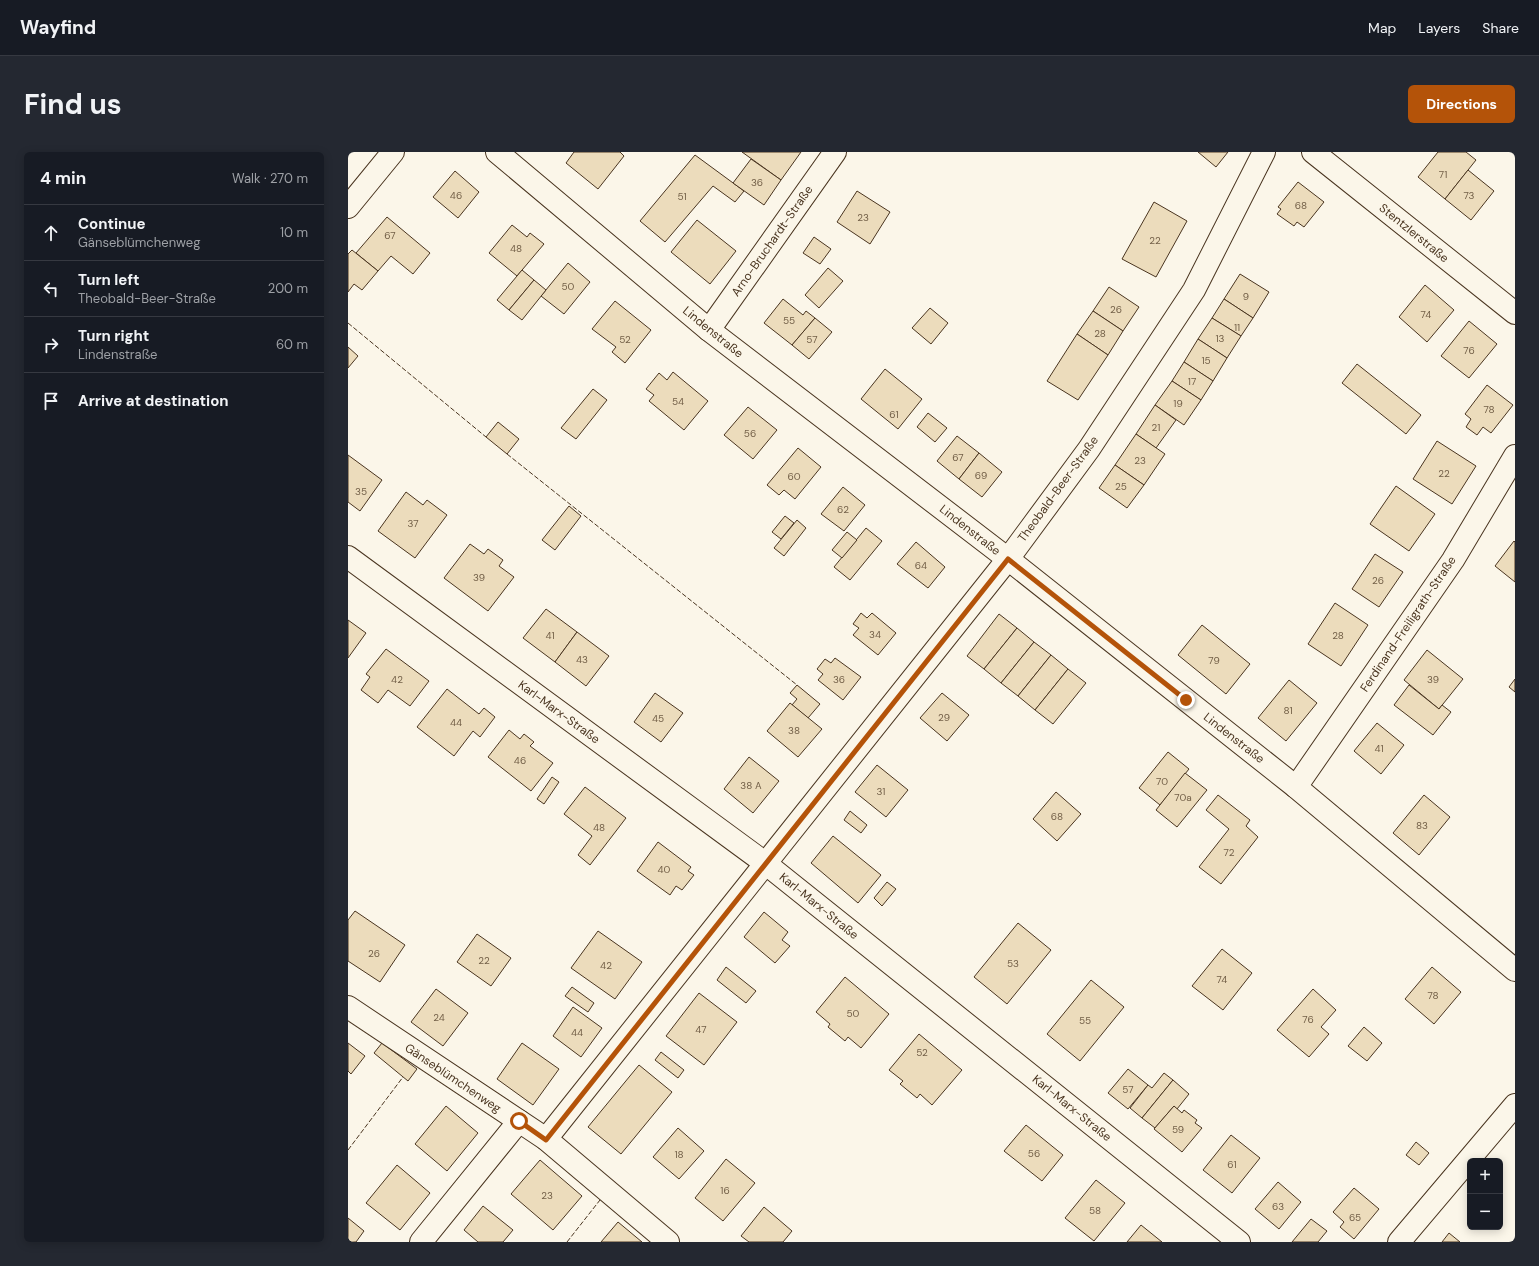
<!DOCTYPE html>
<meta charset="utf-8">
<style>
body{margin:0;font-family:"DM Sans",sans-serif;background:#242831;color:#f1f3f6}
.controls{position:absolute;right:12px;bottom:12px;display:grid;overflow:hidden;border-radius:6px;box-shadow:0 2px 10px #0003}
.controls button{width:36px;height:36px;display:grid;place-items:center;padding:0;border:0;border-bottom:1px solid #363941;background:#171b24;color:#f1f3f6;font:20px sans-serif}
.stop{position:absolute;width:12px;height:12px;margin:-9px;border:3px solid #b45309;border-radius:50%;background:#fff}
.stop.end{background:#b45309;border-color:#fff;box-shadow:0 1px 4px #0008}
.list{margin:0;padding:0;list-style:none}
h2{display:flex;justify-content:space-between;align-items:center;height:52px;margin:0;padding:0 16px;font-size:17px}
h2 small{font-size:13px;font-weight:400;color:#9ea1a6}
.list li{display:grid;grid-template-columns:26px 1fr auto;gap:12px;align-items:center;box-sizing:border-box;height:56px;padding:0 16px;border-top:1px solid #363941}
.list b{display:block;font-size:15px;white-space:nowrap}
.list p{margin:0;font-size:13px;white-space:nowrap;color:#9ea1a6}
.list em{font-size:13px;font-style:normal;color:#9ea1a6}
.icon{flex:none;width:22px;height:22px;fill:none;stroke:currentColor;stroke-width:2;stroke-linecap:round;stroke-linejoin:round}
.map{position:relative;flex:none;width:1167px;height:1090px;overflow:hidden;border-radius:6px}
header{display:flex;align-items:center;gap:24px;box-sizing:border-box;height:56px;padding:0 20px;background:#171b24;border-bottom:1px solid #363941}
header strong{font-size:19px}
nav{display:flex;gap:22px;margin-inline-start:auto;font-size:14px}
.intro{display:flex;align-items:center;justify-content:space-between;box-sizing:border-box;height:96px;padding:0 24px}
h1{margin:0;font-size:28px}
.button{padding:10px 18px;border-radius:6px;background:#b45309;color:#fff;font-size:14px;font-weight:700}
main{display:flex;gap:24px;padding:0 24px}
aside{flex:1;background:#171b24;border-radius:6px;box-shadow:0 2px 10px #0003}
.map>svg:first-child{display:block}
.building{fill:#ecdcbc;stroke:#4a3520}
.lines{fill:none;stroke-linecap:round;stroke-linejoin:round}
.street-casing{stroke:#4a3520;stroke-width:24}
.street{stroke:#fbf6e9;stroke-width:22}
.fence{stroke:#4a3520;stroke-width:1;stroke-dasharray:5 2;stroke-linecap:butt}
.route{stroke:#b45309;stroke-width:5}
.labels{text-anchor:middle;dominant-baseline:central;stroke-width:3;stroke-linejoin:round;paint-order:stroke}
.number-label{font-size:10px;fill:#725f47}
.street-label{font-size:12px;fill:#4a3520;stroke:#fbf6e9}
</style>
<header>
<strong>Wayfind</strong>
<nav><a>Map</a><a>Layers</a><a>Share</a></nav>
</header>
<div class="intro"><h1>Find us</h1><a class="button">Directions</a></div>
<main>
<aside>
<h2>4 min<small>Walk · 270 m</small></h2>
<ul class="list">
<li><svg class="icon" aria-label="ahead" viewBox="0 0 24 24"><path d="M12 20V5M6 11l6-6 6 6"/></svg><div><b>Continue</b><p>Gänseblümchenweg</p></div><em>10 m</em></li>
<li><svg class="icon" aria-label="left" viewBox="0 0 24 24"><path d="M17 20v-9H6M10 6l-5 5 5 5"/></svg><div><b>Turn left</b><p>Theobald-Beer-Straße</p></div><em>200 m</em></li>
<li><svg class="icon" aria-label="right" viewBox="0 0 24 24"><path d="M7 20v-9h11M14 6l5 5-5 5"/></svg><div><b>Turn right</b><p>Lindenstraße</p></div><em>60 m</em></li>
<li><svg class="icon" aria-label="arrive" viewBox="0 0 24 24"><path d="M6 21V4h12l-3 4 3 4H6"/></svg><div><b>Arrive at destination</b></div></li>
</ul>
</aside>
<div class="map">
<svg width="1167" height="1090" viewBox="0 0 1167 1090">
<rect width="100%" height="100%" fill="#fbf6e9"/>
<!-- building -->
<g class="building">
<path d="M226,0H272L276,4L250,37L218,11Z"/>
<path d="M394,0H453L433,28Z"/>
<path d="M850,0H880L868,15Z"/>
<path d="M1090,0H1118L1128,8L1097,47L1070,25Z"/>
<path d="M347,3L396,39L387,50L365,34L317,90L292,69Z"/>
<path d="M403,7L433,28L416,53L385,31Z"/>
<path d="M1120,18L1146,39L1123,68L1097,47Z"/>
<path d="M107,19L131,40L110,66L85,45Z"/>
<path d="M950,30L976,50L956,75L949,70L946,74L929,62L933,57L930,55Z"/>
<path d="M509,39L542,60L522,92L489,70Z"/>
<path d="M806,50L839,69L808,125L774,107Z"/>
<path d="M39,65L82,101L65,122L43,104L30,119L8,101Z"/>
<path d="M349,68L388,99L362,132L323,100Z"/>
<path d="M164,73L179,85L182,81L196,92L169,124L141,101Z"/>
<path d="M466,85L483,97L472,112L455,101Z"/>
<path d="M4,98L30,119L14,138L6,132L0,140V102Z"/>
<path d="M220,111L242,130L216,162L193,144Z"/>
<path d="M480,116L495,129L471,156L457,143Z"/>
<path d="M174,118L186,128L161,158L149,148Z"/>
<path d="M892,122L921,140L905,166L876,147Z"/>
<path d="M186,128L198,138L174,168L161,158Z"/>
<path d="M1077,133L1106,158L1079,190L1051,165Z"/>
<path d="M761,135L791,155L775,179L745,159Z"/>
<path d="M435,147L455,163L458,159L467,166L444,193L416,171Z"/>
<path d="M876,147L905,166L893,184L864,166Z"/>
<path d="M267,149L303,178L277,211L264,200L268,195L244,177Z"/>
<path d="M582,156L600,171L583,192L564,176Z"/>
<path d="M745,159L775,179L760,203L729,182Z"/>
<path d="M467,166L484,180L461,207L444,193Z"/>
<path d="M864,166L893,184L879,206L850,187Z"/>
<path d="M1121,169L1149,192L1121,226L1093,204Z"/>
<path d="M729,182L760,203L730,248L699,229Z"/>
<path d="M850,187L879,206L865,229L836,210Z"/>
<path d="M0,195L10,204L0,216Z"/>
<path d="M836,210L865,229L853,248L824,229Z"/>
<path d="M1009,212L1073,263L1058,282L994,231Z"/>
<path d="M537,217L574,247L550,277L513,247Z"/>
<path d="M325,220L360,249L336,278L301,249L306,243L298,237L311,221L319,228Z"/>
<path d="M824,229L853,248L836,273L807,253Z"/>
<path d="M1139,233L1165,253L1143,281L1135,275L1129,283L1118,275L1123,267L1117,262Z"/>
<path d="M245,237L259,248L228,287L213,276Z"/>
<path d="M807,253L828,268L808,296L788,282Z"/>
<path d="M400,255L429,278L405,307L376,283Z"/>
<path d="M580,261L599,276L587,290L569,275Z"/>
<path d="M150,270L171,287L159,302L138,285Z"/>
<path d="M788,282L817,302L796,333L767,313Z"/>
<path d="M609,284L631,301L611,327L589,309Z"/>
<path d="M1089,289L1128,314L1104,352L1065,327Z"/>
<path d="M450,296L473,315L447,347L436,338L431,343L419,333Z"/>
<path d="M631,301L654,320L634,345L611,327Z"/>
<path d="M0,303L34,328L12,359L0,350Z"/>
<path d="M767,313L796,333L779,356L751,336Z"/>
<path d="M1048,334L1087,362L1061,399L1022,372Z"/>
<path d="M495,335L517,353L496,379L473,362Z"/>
<path d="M58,340L75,353L79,348L99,363L67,406L30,379Z"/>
<path d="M221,354L233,364L207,398L194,388Z"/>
<path d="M437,364L446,371L433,387L424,380Z"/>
<path d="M449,368L458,376L436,404L426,396Z"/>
<path d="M518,376L534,389L502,428L486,415Z"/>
<path d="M499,380L509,388L494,406L484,398Z"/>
<path d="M1166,389L1167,390V430L1147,414Z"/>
<path d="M568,390L597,415L580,436L549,412Z"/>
<path d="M122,392L136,402L140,397L155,408L151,414L166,425L140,459L96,426Z"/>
<path d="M1027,402L1055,420L1031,455L1004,437Z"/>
<path d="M987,451L1020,473L993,514L960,492Z"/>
<path d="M198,457L229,480L207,510L175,486Z"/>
<path d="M513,461L519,466L524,461L548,481L530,503L505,483L511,476L505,472Z"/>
<path d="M651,462L669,476L636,517L619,504Z"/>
<path d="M0,468L18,481L0,506Z"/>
<path d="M854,473L902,512L878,542L830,503Z"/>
<path d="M669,476L686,490L653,531L636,517Z"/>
<path d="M229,480L261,504L238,534L207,510Z"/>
<path d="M686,490L703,503L670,544L653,531Z"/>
<path d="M38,497L81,529L62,554L40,538L30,551L13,538L22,525L18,522Z"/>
<path d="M1079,498L1115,527L1091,557L1056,528Z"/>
<path d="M703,503L720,517L687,558L670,544Z"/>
<path d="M487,506L513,525L495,548L470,528L475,522L469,517L477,507L483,511Z"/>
<path d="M720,517L738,531L705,572L687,558Z"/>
<path d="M1167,527V540L1161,535Z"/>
<path d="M941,528L969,551L938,589L910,566Z"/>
<path d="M449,533L472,552L460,566L444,553L449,547L442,541Z"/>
<path d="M1061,533L1091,557L1094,553L1103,560L1085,583L1046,553Z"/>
<path d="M99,537L131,562L136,556L147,565L132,585L125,579L106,604L69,575Z"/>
<path d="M307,541L335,561L313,590L286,570Z"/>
<path d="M594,541L621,563L599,589L572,566Z"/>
<path d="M442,551L474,577L450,605L419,579Z"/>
<path d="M1029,571L1056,593L1033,622L1006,599Z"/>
<path d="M161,578L172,587L176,582L186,590L182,594L205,611L183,639L140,605Z"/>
<path d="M820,600L841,617L812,653L791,636Z"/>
<path d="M401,605L431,629L405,661L376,637Z"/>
<path d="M529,613L560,638L538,665L507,640Z"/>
<path d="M837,621L859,638L829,675L808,658Z"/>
<path d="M204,625L211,630L196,652L189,647Z"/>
<path d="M237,635L278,666L242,713L230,703L244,684L216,662Z"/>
<path d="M708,640L733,662L709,689L685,667Z"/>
<path d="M870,643L902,668L898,674L910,685L873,732L851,715L881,677L858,658Z"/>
<path d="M1076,643L1102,665L1071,703L1045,681Z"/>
<path d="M502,659L519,673L513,681L496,668Z"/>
<path d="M485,684L533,723L510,751L463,711Z"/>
<path d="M310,690L343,715L340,719L346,723L334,738L328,734L322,743L289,719Z"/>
<path d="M539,730L548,737L534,754L526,746Z"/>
<path d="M7,759L57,793L32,830L0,809V768Z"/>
<path d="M416,760L440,780L434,788L442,794L427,811L396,785Z"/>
<path d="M670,771L703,798L659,852L626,825Z"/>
<path d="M250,779L294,810L267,847L223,816Z"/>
<path d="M129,782L163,806L143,834L109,810Z"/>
<path d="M874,797L904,821L875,858L844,834Z"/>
<path d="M378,815L408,839L398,851L369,828Z"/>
<path d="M1084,815L1113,840L1086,872L1057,847Z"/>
<path d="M497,825L541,862L513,896L500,885L497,889L480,875L482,872L468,860Z"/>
<path d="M743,828L776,855L732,909L699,882Z"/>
<path d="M224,835L246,851L240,860L217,844Z"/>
<path d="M88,837L120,861L95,894L63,870Z"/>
<path d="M965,837L988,858L973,875L981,882L961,905L929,878Z"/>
<path d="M351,841L389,870L356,913L318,884Z"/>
<path d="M225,855L254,876L233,905L205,884Z"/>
<path d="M1016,875L1034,891L1019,909L1000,894Z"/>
<path d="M571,882L614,918L584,953L572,942L569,946L552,932L555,929L541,918Z"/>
<path d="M0,891L17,904L3,922L0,919Z"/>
<path d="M34,891L69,917L60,929L26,901Z"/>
<path d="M174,891L211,917L185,953L149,927Z"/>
<path d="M313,900L336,918L330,926L307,908Z"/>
<path d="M291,913L324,940L273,1002L240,975Z"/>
<path d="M780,917L800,933L780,957L760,941Z"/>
<path d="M816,921L825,928L794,966L782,956L800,933L804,936Z"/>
<path d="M825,928L841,942L829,957L826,954L807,976L794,966Z"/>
<path d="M98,954L130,981L99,1019L67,992Z"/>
<path d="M826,954L834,961L836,958L849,968L847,971L854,976L834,1000L806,977Z"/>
<path d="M678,973L715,1003L694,1029L656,999Z"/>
<path d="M330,976L356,999L331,1027L305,1005Z"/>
<path d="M883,983L912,1006L884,1041L855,1018Z"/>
<path d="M1068,990L1081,1001L1071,1013L1058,1003Z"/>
<path d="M378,1007L407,1031L375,1069L347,1046Z"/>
<path d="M192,1008L234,1044L205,1078L163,1042Z"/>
<path d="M49,1013L82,1041L52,1078L18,1051Z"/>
<path d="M748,1028L777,1051L746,1089L717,1066Z"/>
<path d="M930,1030L953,1050L931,1077L907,1057Z"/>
<path d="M1006,1036L1031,1057L1006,1087L992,1075L996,1070L985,1060Z"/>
<path d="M135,1054L165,1078L155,1090H130L116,1078Z"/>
<path d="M416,1055L444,1079L435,1090H401L393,1084Z"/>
<path d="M0,1066L16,1079L8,1090H0Z"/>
<path d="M963,1067L979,1079L970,1090H944Z"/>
<path d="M270,1070L294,1090H253Z"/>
<path d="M793,1073L814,1090H779Z"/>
<path d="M1101,1081L1112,1090H1094Z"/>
</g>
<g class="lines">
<defs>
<g id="street">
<path d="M149,0L361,178L660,407L948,635L1167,818"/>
<path d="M965,0L1167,161"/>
<path d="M0,55L45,0"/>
<path d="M361,178L487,0"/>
<path d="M0,405L417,711L891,1090"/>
<path d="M948,635L1105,408L1167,304"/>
<path d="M0,855L198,987L320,1090"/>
<path d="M198,987L660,407L741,297L846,138L916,0"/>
<path d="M73,1090L171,969"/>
<path d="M1051,1090L1167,953"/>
</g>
</defs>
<!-- street casing -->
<use href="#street" class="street-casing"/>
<!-- street -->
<use href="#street" class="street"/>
<!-- fence -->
<g class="fence">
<path d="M0,171L138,285"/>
<path d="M159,302L449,533"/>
<path d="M0,998L55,925"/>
<path d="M219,1090L252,1048"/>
</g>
</g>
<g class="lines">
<!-- route -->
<path class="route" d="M171,969L198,988L660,407L838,548"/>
</g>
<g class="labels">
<!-- number labels -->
<g class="number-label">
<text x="1095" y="22">71</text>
<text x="409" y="30">36</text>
<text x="108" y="43">46</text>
<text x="1121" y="43">73</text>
<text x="334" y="44">51</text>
<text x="953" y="53">68</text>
<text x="515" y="65">23</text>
<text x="42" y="83">67</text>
<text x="807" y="88">22</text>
<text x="168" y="96">48</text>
<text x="220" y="134">50</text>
<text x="898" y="144">9</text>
<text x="768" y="157">26</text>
<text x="1078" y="162">74</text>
<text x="441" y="168">55</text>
<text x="889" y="175">11</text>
<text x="752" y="181">28</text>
<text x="872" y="186">13</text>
<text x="277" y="187">52</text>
<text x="464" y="187">57</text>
<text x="1121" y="198">76</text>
<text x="858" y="208">15</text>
<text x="844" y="229">17</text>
<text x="330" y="249">54</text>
<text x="830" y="251">19</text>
<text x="1141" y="257">78</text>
<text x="546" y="262">61</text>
<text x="808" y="275">21</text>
<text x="402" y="281">56</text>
<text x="610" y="305">67</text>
<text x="792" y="308">23</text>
<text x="1096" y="321">22</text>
<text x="633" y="323">69</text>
<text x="446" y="324">60</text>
<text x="773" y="334">25</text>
<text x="13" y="339">35</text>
<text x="495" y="357">62</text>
<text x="65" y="371">37</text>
<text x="573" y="413">64</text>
<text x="131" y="425">39</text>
<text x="1030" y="428">26</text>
<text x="527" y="482">34</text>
<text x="202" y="483">41</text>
<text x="990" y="483">28</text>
<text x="234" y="507">43</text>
<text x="866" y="508">79</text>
<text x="49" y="527">42</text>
<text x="491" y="527">36</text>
<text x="1085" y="527">39</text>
<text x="940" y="558">81</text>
<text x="596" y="565">29</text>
<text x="310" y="566">45</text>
<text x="108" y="570">44</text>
<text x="446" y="578">38</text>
<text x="1031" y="596">41</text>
<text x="172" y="608">46</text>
<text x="814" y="629">70</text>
<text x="403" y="633">38 A</text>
<text x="533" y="639">31</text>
<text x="835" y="645">70a</text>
<text x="709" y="664">68</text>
<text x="1074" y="673">83</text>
<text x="251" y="675">48</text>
<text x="881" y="700">72</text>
<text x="316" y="717">40</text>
<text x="26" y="801">26</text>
<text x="136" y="808">22</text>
<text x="665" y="811">53</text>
<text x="258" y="813">42</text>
<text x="874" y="827">74</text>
<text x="1085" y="843">78</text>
<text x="505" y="861">50</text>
<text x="91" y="865">24</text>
<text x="960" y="867">76</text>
<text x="737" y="868">55</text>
<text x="353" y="877">47</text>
<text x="229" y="880">44</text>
<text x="574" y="900">52</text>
<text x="780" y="937">57</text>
<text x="830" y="977">59</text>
<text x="686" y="1001">56</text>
<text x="331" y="1002">18</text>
<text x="884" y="1012">61</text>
<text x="377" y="1038">16</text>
<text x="199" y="1043">23</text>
<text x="930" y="1054">63</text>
<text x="747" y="1058">58</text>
<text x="1007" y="1065">65</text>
</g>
<!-- street labels -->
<g class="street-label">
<text transform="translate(1066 81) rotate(39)">Stentzlerstraße</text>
<text transform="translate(424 89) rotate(-55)">Arno-Bruchardt-Straße</text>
<text transform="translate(365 180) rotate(39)">Lindenstraße</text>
<text transform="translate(710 337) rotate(-54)">Theobald-Beer-Straße</text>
<text transform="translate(622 378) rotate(38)">Lindenstraße</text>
<text transform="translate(1060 472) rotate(-56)">Ferdinand-Freiligrath-Straße</text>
<text transform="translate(211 560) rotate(36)">Karl-Marx-Straße</text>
<text transform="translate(886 586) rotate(38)">Lindenstraße</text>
<text transform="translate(471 754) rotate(39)">Karl-Marx-Straße</text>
<text transform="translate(105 926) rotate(34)">Gänseblümchenweg</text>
<text transform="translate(724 956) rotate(39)">Karl-Marx-Straße</text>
</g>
</g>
</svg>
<div class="controls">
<button>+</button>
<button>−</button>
</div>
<div class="stop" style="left:171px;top:969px"></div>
<div class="stop end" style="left:838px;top:548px"></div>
</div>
</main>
